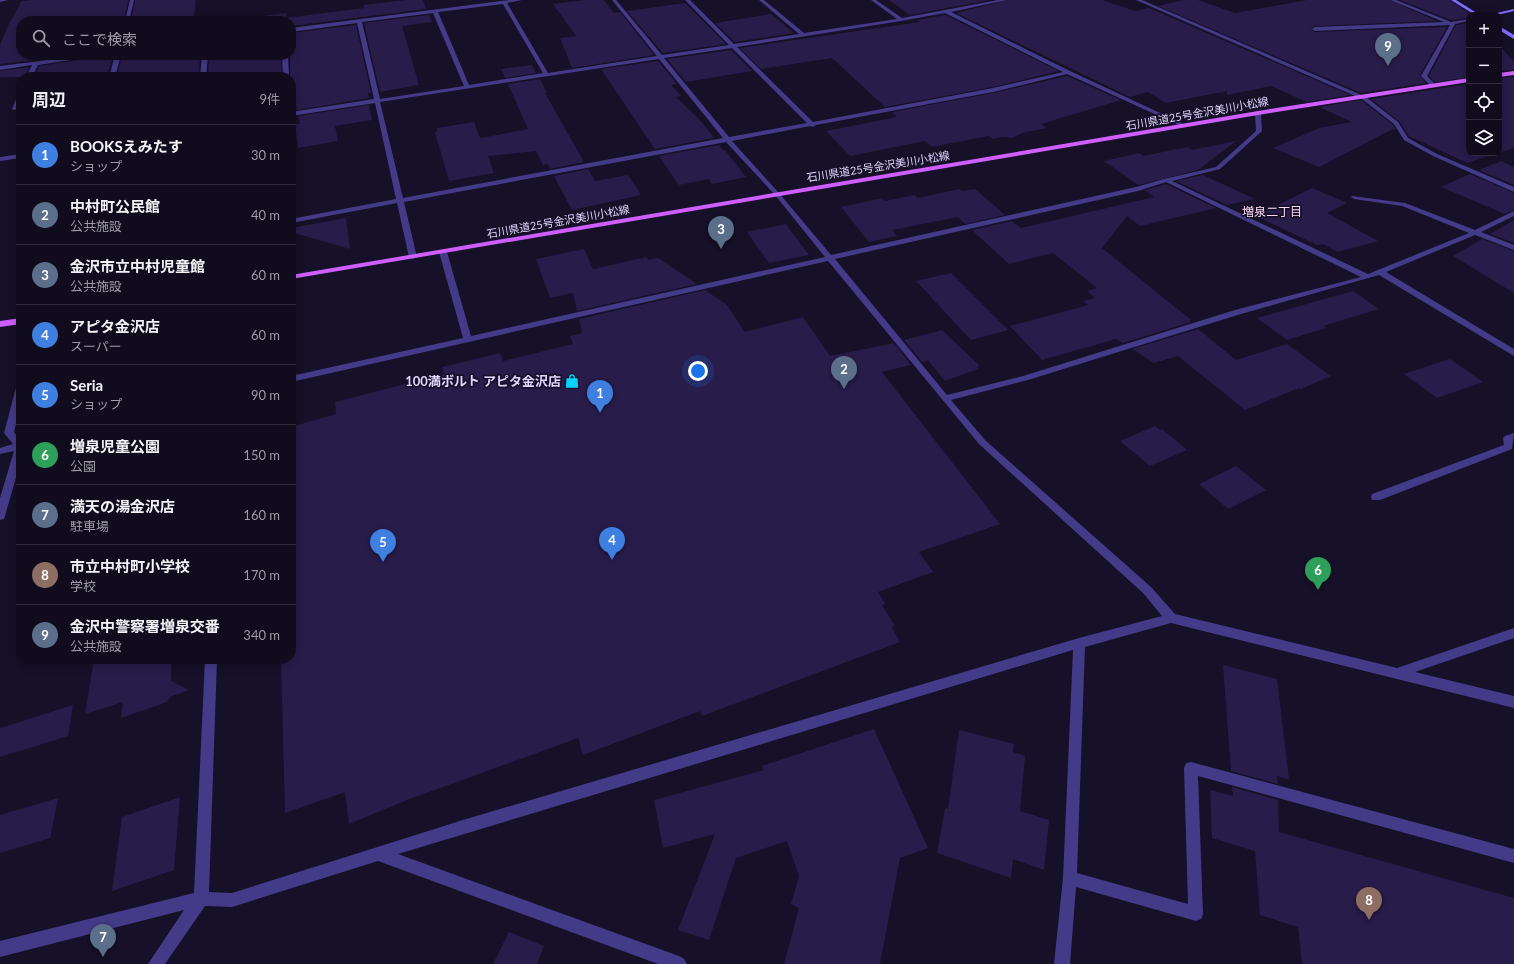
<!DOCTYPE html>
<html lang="ja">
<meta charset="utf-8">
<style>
body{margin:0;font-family:Lato,"Noto Sans JP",sans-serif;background:#191527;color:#f1f3f6}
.controls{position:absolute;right:12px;top:12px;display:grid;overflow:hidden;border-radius:8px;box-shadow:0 2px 10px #0003}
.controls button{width:36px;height:36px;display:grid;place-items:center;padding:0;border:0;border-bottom:1px solid #302c3c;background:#100c1e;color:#f1f3f6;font:20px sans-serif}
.you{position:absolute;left:698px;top:371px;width:14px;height:14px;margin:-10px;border:3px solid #fff;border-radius:50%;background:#1a73e8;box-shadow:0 0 0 6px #1a73e833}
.badge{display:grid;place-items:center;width:26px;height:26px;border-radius:50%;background:#03d3ff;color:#fff;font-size:13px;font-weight:700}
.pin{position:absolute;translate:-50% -33px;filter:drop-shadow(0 1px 2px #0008)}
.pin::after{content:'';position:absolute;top:21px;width:14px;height:12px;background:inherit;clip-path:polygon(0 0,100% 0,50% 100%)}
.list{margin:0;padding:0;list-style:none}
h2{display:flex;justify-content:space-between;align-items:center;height:52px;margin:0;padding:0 16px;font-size:17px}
h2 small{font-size:13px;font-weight:400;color:#9c9ba4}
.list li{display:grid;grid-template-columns:26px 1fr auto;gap:12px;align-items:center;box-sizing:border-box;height:60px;padding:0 16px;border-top:1px solid #302c3c}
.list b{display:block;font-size:15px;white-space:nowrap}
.list p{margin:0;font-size:13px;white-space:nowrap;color:#9c9ba4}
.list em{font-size:13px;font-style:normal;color:#9c9ba4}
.icon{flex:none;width:22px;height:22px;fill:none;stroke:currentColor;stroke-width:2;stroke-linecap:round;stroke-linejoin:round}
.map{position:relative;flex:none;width:1514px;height:964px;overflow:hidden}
.search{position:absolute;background:#100c1e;box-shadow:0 2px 10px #0003;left:16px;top:16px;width:280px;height:44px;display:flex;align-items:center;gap:10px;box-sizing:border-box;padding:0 14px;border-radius:16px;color:#9c9ba4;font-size:15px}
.panel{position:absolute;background:#100c1e;box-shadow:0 2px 10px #0003;left:16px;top:72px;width:280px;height:592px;border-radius:16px}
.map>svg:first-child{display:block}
.building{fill:#281c4a}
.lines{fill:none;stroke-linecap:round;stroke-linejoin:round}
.street{fill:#433b88;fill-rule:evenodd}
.secondary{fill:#7d6eff;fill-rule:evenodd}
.primary{fill:#cf5eff;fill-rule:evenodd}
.labels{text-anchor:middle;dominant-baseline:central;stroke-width:3.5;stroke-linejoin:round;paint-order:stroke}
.far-street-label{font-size:11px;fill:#dfd7ff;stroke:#161028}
.far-neighbourhood-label{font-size:12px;fill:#ffd9ee;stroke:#161028}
.poi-label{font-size:13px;font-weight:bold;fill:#dfd7ff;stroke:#161028;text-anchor:end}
</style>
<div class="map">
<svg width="1514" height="964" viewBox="0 0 1514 964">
<rect width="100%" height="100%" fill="#161028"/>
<!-- building -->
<g class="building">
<path d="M33,0H128L124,21H21V55H76L0,64V45L9,24L22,1Z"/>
<path d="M135,0H196L193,21H131Z"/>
<path d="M406,0H423L426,9L291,26V21H220L286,13V18L364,8V5Z"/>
<path d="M585,0H604L614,13L620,12L654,55L572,68L560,38L576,36L553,4Z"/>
<path d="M889,0H990L910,15Z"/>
<path d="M1008,0H1102L1135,11L1149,8L1350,95L1307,102L1271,86L1227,95V91L1166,103L1148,92L1130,97L956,13Z"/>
<path d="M1183,0H1198L1235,13L1307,0H1389L1437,21L1315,26L1311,29L1315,32L1447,27L1420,75L1426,83L1361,93L1158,6Z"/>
<path d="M1400,0H1450L1472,15H1469V18L1451,20Z"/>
<path d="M685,3L726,44L663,53L627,11Z"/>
<path d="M771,14L794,33L735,42L715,23Z"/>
<path d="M429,15L432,22L402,26L419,85L380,92L364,23Z"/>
<path d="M945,15L1059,71L993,87L885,107L832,58L761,69L740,48L920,22L917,20Z"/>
<path d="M1469,23V77L1435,82L1429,76L1456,25Z"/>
<path d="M356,25L371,93H368L369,98L297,110L290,77V55H291V33Z"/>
<path d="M1499,45L1514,62V70L1499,71Z"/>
<path d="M731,50L752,71L686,82L667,59Z"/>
<path d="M104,55H113L108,73L84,77H34L39,66L103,56Z"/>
<path d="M122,55H200L199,77H119L120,72H118Z"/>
<path d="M209,55H281L282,77H208Z"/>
<path d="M658,61L677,84L671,85L681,96L676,97L701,121L714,138L655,149L601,69Z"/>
<path d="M532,65L536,73L505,78L501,69Z"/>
<path d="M29,67L25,77H0V71Z"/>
<path d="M1067,76L1121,100L1041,124L1047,128L1022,133L1013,138L1002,137L993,139L989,136L932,147L925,141L850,156L826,131L897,117L892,112L993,93Z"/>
<path d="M1514,77V148L1499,153V78Z"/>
<path d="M540,79L547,93H545L584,162L550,169L548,164L543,165L536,151L488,156L494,173L449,181L435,132L437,131V128L474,122L479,136L481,138L528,129L508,84Z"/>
<path d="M1469,84V153H1498L1467,163L1409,136L1399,121L1371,99Z"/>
<path d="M1361,100L1393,125L1396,131L1393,129L1319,167L1273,148L1319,128L1352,122L1319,107Z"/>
<path d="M369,105L372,120L335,126L338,141L298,148L295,124H300L298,116Z"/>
<path d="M1236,141L1198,170L1138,185L1104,161L1139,153L1143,156L1188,147L1192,150Z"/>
<path d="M719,145L723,150H725L746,177L712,184L709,179L679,185L659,156Z"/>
<path d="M1501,161L1514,167V185L1479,170Z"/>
<path d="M588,169L595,181L628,175L641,195L572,210L554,176Z"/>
<path d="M1470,174L1514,193V210L1505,214L1441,187Z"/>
<path d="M1203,175L1255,199L1227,205L1176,181Z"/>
<path d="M1166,184L1216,208L1140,226L1127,216L1102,248L1191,320L1189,321L1191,322L1123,343L1116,339L1042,360L1010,326L1088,305L1083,301L1095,298L1087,291L1097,288L1053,253L1009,264L972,230L1012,221L1021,228L1154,197L1145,190Z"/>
<path d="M1312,188L1347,203L1327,213L1378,241L1338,252L1323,244L1317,245L1256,216Z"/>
<path d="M959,189L962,191L975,189L1005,215L965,224L958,217L892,230L897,236L869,242L841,207L882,198L885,201L914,195L918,198Z"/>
<path d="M346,218L350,249L291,232V228Z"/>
<path d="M1514,220V243L1490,234Z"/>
<path d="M786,224L809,255L769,263L747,232Z"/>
<path d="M1482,239L1514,251V293L1453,256Z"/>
<path d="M584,249L593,269L647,257L648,260L658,258L697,284L577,311L573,293L550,298L536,259Z"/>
<path d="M951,273L1008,330L971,340L916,281Z"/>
<path d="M705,290L727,305L745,332L803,317L830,356L894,343L911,365L882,372L1000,524L919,552L933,572L878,592L885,604L882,605L895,626L892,627L900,642L702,716L700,711L583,755L578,738L407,800L349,824L345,792L285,813L281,659H291V427L336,414L335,402L444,374L442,367L500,353L503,361L573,344L570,336L582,333L579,319Z"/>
<path d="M1353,291L1379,309L1323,326L1326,328L1287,340L1257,318Z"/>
<path d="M1198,329L1236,360L1287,344L1331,376L1301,389L1299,388L1245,410L1178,356L1154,363L1132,349Z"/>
<path d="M942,330L980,366L977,367L978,369L945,381L928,360L922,362L904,340Z"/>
<path d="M1450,359L1483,382L1437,398L1404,374Z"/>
<path d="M1155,426L1160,430L1162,429L1187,450L1150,466L1120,441Z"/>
<path d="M1236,466L1266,490L1228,509L1199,484Z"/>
<path d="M94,659H171V681L189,690L170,697L167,702L121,718L123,702L85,714Z"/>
<path d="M1223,665L1277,679L1289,779L1277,776L1278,784L1231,771Z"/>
<path d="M73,705L68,736L0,757V728Z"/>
<path d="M874,729L928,848L900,858L880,964H784L799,908L791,904L799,876L787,841L736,858L709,940L678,930L715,834L663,848L654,800L764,770L762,766Z"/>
<path d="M959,730L1014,744L1013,752L1025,756L1020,811L1049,820L1044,870L1013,859L1011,878L937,853L945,808L948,809Z"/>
<path d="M1232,787L1278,800L1279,832L1514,898V964H1302L1298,927L1260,915L1255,851L1212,838L1210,790L1233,796Z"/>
<path d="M180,797L174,870L112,891L122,817Z"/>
<path d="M58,798L50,838L0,853V815Z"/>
<path d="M509,932L544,946L537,964H493Z"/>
</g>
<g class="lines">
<!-- street -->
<g class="street">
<path d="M0,0H8L0,2Z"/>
<path d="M130,0H134L129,21H125Z"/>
<path d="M509,0H522L507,3L548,73L657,56L612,0H616L662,55L729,45L685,0H690L734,44L799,34L759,0H764L804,33L897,19L871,0H876L902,18L998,0H1007L951,12L1070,71L1188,126L1183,127L1067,74L993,92L816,125L813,127L810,126L732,141L779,193L831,255L1136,187L1164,179L1216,167L1256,131L1255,113L1258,111L1261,113L1262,131L1220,169L1172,181L1368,274L1469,233L1402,206L1354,199L1351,197L1352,196L1405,203L1475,230L1514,211V216L1481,232L1514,245V250L1475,235L1386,272L1514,349V356L1379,275L1241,314L1028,380L951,400L985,440L1151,587L1175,614L1397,668L1514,628V638L1415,672L1514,696V708L1171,623L1085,647L1077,873L1188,904L1184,768L1186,763L1191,762L1514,849V863L1198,776L1203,914L1201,919L1196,921L1076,887L1070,964H1054L1063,878L1073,650L398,854L679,956L684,959L687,964H658L378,861L232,907L205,906L165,964H148L184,910L0,957V941L194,893L205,659H217L209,892L232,893L463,820L1079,638L1162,616L1143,593L979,444L828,261L291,382V376L463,338L439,252L443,250L447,252L471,336L825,257L775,195L726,142L404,202L417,257L413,259L409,257L397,203L291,223V183L294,185L296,218L396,199L375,103L291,116V112L374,99L357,23L291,32V28ZM503,4L543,73L469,85L438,12ZM433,13L464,86L380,99L362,22ZM945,13L1063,72L993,88L813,122L737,47L901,21ZM732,48L807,123L729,137L664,58ZM659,59L723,138L403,198L380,102ZM1166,182L1361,277L1235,310L1023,376L947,395L835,259L1138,191Z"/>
<path d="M1136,0H1142L1366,97L1398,122L1408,138L1437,154L1514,187V192L1433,156L1404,140L1394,124L1362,99Z"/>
<path d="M1390,0H1396L1451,22L1469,19V21L1455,24L1427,76L1436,85V87H1432L1421,76L1450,25L1315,31L1312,29L1315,27L1444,22Z"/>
<path d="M88,55H103L38,65L32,77H26L32,65L0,70V66Z"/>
<path d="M115,55H121L115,77H109Z"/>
<path d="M202,55H208L206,77H200Z"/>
<path d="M282,55H288L289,77H283Z"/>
<path d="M21,93V102L18,109L13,110L12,109L18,95Z"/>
<path d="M21,154V158L0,161V157Z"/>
<path d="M21,381V403L14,432L21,441V460L5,516L4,519L0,520V498L14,451L0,454V448L13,444L4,433L17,384Z"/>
<path d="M1514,433L1512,449L1380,500H1372L1371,497L1372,494L1504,445L1503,438L1505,436Z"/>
</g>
<!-- secondary -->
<g class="secondary">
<path d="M1451,0H1456L1480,15H1475Z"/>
<path d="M1514,9V11L1497,15H1488Z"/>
<path d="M1499,26L1514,35V39L1499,30Z"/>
</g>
<!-- primary -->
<g class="primary">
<path d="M1514,71V75L1499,77V73Z"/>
<path d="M1469,78V82L1258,115L291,279V275L1258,111Z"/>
<path d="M21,318V324L0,327V321Z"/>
</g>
</g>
<!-- icons -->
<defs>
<symbol id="shop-bare" viewBox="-9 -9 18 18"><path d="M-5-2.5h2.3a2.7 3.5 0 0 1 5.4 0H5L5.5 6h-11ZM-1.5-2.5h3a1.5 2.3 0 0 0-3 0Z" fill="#03d3ff" stroke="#161028" stroke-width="2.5" paint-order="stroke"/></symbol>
</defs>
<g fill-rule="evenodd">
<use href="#shop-bare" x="562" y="371" width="20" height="20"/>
</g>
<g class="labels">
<!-- far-street labels -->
<g class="far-street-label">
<text transform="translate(1197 113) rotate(-10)">石川県道25号金沢美川小松線</text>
<text transform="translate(878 166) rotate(-9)">石川県道25号金沢美川小松線</text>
<text transform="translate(558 221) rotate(-10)">石川県道25号金沢美川小松線</text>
</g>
<!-- far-neighbourhood labels -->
<g class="far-neighbourhood-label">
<text x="1272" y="211">増泉二丁目</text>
</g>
<!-- poi labels -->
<g class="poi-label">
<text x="561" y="381">100満ボルト アピタ金沢店</text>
</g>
</g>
</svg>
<div class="controls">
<button>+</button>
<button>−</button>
<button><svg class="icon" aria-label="locate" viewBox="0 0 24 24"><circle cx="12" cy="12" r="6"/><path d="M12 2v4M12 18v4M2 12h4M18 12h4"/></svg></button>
<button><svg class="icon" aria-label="layers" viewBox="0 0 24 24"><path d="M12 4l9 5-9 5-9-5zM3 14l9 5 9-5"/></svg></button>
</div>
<div class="you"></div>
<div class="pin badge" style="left:600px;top:413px;background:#3f7fe0">1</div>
<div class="pin badge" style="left:844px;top:389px;background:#5c6f8a">2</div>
<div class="pin badge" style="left:721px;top:249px;background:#5c6f8a">3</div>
<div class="pin badge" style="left:612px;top:560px;background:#3f7fe0">4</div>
<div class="pin badge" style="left:383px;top:562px;background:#3f7fe0">5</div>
<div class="pin badge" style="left:1318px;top:590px;background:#2e9e5b">6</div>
<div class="pin badge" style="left:103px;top:957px;background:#5c6f8a">7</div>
<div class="pin badge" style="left:1369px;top:920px;background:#8d6e63">8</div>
<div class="pin badge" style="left:1388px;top:66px;background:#5c6f8a">9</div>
<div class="search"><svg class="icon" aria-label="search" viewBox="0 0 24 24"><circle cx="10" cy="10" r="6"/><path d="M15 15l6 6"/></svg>ここで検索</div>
<section class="panel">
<h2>周辺<small>9件</small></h2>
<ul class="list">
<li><span class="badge" style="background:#3f7fe0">1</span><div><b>BOOKSえみたす</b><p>ショップ</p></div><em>30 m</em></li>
<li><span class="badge" style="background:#5c6f8a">2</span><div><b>中村町公民館</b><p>公共施設</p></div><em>40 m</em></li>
<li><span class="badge" style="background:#5c6f8a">3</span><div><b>金沢市立中村児童館</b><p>公共施設</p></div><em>60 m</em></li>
<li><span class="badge" style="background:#3f7fe0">4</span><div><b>アピタ金沢店</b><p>スーパー</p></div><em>60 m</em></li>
<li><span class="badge" style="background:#3f7fe0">5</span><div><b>Seria</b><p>ショップ</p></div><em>90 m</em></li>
<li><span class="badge" style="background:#2e9e5b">6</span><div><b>増泉児童公園</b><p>公園</p></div><em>150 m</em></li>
<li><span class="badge" style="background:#5c6f8a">7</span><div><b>満天の湯金沢店</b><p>駐車場</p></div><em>160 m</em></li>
<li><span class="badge" style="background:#8d6e63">8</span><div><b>市立中村町小学校</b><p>学校</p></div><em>170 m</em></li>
<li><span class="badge" style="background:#5c6f8a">9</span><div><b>金沢中警察署増泉交番</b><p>公共施設</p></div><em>340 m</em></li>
</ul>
</section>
</div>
